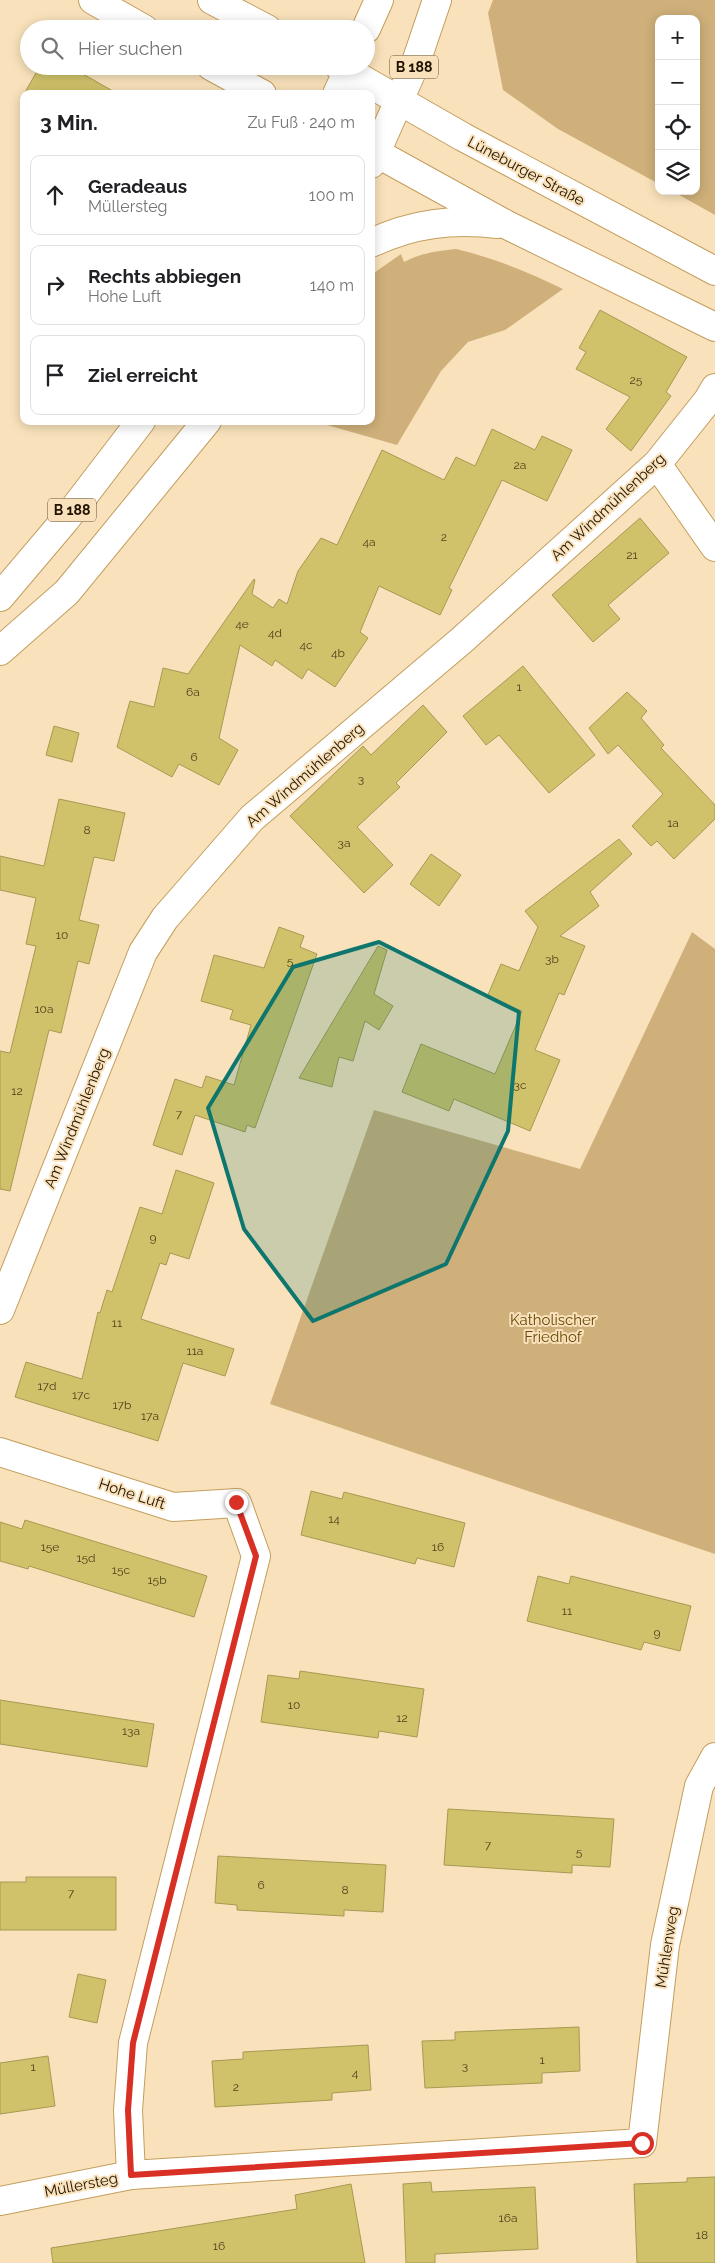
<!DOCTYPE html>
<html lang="de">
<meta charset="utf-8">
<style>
body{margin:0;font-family:Raleway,sans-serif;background:#f2f2f2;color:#202124}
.controls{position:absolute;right:15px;top:15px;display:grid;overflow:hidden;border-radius:10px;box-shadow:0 2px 12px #0003}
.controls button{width:45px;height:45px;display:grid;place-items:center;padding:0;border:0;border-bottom:1px solid #e0e0e0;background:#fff;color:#202124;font:25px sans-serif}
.stop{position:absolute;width:15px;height:15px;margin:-11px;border:4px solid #d93025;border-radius:50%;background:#fff}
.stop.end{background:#d93025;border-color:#fff;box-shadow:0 1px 5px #0008}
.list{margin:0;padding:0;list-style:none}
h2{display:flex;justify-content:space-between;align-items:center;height:65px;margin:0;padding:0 20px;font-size:21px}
h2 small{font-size:16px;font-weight:400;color:#757577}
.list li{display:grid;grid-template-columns:32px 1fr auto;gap:15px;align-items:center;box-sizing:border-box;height:80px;margin:0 10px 10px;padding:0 10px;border:1px solid #e0e0e0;border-radius:10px}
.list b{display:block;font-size:19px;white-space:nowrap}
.list p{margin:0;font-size:16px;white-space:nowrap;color:#757577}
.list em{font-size:16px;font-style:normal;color:#757577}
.icon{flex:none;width:28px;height:28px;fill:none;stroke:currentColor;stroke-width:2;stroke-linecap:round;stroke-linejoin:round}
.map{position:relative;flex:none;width:715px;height:2263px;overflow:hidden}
.search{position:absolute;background:#fff;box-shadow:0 2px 12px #0003;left:20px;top:20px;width:355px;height:55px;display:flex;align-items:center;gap:12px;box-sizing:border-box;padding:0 18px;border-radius:28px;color:#757577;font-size:19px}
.panel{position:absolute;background:#fff;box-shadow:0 2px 12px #0003;left:20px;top:90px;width:355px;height:335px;border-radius:10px}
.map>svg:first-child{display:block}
.green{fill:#cfb07a}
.building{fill:#d0c26a;stroke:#a59a52}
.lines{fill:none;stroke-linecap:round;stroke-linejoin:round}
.minor-casing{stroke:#c39e5d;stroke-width:30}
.tertiary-casing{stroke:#c39e5d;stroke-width:30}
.primary-casing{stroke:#c39e5d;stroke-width:30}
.minor{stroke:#fff;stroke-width:28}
.tertiary{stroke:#fff;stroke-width:28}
.primary{stroke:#fff;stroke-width:28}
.route{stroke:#d93025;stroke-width:6}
.marked{fill:#0f766e;fill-opacity:0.2;stroke:#0f766e;stroke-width:4;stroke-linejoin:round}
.labels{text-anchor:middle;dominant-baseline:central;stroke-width:4;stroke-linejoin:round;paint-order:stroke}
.number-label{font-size:12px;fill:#4d3f1a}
.shield{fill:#f9e2bb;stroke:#625138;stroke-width:1}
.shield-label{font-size:14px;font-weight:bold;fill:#211300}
.street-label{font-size:15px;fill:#211300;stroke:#f9e2bb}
.park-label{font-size:15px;fill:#674908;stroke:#f9e2bb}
</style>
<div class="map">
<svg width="715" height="2263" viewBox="0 0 715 2263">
<rect width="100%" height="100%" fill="#f9e2bb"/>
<!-- green -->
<g class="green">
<path d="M493,0H715V215L672,191H696V19H659V184L558,129L503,90L488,13Z"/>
<path d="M456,249C494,258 528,272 563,289L505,330L468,342L441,371L397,445L313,421H371V275L401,254L404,262C421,253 437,251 456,249Z"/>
<path d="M692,932L715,949V1554L270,1404L374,1110L580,1169Z"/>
</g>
<!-- building -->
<g class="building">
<path d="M40,66H69L118,94H24Z"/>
<path d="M600,310L687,357L666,392L671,396L631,451L606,429L630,397L576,369L586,352L579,348Z"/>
<path d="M492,429L535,450L542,436L572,450L547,501L502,480L449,588L452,590L440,615L379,586L360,632L368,638L335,687L308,669L302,679L275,660L272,666L240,645L219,738L238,750L219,785L179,764L172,777L117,747L130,701L154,707L163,668L188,674L254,579L255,580L252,594L273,608L279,599L287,604L298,571L321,538L337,545L382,450L444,480L456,457L475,466Z"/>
<path d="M640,518L669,553L608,605L620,619L593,642L552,595Z"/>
<path d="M523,666L595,755L549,793L499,735L486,745L463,716Z"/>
<path d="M627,692L647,711L641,718L664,745L661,748L715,805V819L674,859L657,841L651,846L632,826L663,794L618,745L608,754L589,728Z"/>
<path d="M423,705L447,732L396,783L400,787L357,827L393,865L364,893L290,816L363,746L371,755Z"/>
<path d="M54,726L79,733L72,762L46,755Z"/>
<path d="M59,799L125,813L114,861L94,857L79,920L99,925L89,964L78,961L61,1033L49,1030L10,1191L0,1189V1051L10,1053L36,946L26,944L36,898L0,890V856L44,866Z"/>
<path d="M619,839L632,854L590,892L599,906L560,936L585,946L564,995L559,993L535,1050L560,1060L530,1131L454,1099L449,1111L402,1092L421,1044L495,1074L522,1011L487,997L501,964L519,971L538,927L525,911Z"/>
<path d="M431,854L461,875L439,906L410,884Z"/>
<path d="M279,927L304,936L300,947L317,954L255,1128L247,1125L245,1132L195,1115L182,1155L153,1145L175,1079L202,1088L206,1076L234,1085L251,1025L230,1019L233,1010L201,1001L214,955L264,968Z"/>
<path d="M378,946L387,950L374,994L393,1006L379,1030L365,1021L353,1061L339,1057L332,1087L299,1078Z"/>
<path d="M176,1170L214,1183L189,1259L170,1253L166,1265L160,1263L141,1319L234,1349L225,1376L183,1363L158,1441L15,1397L26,1362L82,1379L98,1312L100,1313L107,1290L112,1292L140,1207L162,1214Z"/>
<path d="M311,1491L342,1499L344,1492L465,1523L454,1567L417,1558L415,1564L301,1535Z"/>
<path d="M25,1520L207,1576L194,1617L29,1566L28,1569L0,1561V1522L22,1529Z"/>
<path d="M538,1576L569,1584L571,1576L691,1606L680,1651L644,1642L641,1650L527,1621Z"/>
<path d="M300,1671L424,1689L417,1737L379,1731L378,1738L261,1722L268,1675L299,1679Z"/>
<path d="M0,1700L154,1724L147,1767L0,1744Z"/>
<path d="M448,1809L614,1819L610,1867L572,1865V1873L444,1865Z"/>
<path d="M218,1856L386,1865L383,1912L344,1910V1916L237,1910V1905L215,1903Z"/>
<path d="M26,1877H116V1930H0V1882H26Z"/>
<path d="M78,1974L106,1980L97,2023L69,2017Z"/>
<path d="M579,2027L580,2071L542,2073V2083L425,2088L422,2041L455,2040V2032Z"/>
<path d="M368,2045L371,2090L332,2093V2100L215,2107L212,2061L243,2059V2052Z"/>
<path d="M48,2056L55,2106L0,2114V2063Z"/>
<path d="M715,2177V2263H637L634,2184L687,2182V2178Z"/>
<path d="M431,2182L432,2192L535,2187L538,2249L435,2254V2263H406L403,2184Z"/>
<path d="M351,2184L365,2263H53L51,2248L297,2209L295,2195Z"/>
</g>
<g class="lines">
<defs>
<g id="minor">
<path d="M657,464L715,547"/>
<path d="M0,1310L143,952L165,918L252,818L462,640L657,464L708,400L715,388"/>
<path d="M0,1452L173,1507L237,1503L256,1556L133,2043L128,2110L131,2175"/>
<path d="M0,2201L131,2175L642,2143L665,1945L699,1786L715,1757"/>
</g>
<g id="tertiary">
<path d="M93,0L144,29"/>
<path d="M212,0L267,29"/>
<path d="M211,66L262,94"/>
<path d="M339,66L463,137L715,271"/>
<path d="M371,150L507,225L715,327"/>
<path d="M371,243C414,223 452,219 498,224"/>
</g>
<g id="primary">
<path d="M366,29L379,0"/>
<path d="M337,94L350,66"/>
<path d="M371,164L416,62L437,0"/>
<path d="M0,597L66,519L141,421"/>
<path d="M0,651L67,592L207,421"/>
</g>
</defs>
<!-- minor casing -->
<use href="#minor" class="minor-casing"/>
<!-- tertiary casing -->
<use href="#tertiary" class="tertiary-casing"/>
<!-- primary casing -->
<use href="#primary" class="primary-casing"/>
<!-- minor -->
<use href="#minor" class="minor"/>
<!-- tertiary -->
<use href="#tertiary" class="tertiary"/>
<!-- primary -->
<use href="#primary" class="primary"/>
</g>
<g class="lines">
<!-- route -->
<path class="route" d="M236,1502L256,1556L133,2043L128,2110L131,2175L642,2143"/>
</g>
<!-- marked area -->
<path class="marked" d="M379,942L519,1012L508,1131L446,1264L313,1321L244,1229L208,1108L293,967Z"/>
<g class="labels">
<!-- number labels -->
<g class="number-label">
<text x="636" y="380">25</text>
<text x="520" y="465">2a</text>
<text x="444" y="537">2</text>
<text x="369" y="542">4a</text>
<text x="632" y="555">21</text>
<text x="242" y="624">4e</text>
<text x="275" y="633">4d</text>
<text x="306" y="645">4c</text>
<text x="338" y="653">4b</text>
<text x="519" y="687">1</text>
<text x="193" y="692">6a</text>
<text x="194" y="757">6</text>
<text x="361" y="779">3</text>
<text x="673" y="823">1a</text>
<text x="87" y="830">8</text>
<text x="344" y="843">3a</text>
<text x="62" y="935">10</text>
<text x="552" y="959">3b</text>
<text x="290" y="961">5</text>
<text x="44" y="1009">10a</text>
<text x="520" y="1085">3c</text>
<text x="17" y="1091">12</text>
<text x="179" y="1114">7</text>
<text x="153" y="1238">9</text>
<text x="117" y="1323">11</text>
<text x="195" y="1351">11a</text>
<text x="47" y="1386">17d</text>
<text x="81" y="1395">17c</text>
<text x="122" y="1405">17b</text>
<text x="150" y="1416">17a</text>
<text x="334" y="1519">14</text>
<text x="50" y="1547">15e</text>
<text x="438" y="1547">16</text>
<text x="86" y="1558">15d</text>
<text x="121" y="1570">15c</text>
<text x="157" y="1580">15b</text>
<text x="567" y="1611">11</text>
<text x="657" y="1633">9</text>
<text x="294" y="1705">10</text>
<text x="402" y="1718">12</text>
<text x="131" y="1731">13a</text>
<text x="488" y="1845">7</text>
<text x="579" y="1852">5</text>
<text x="261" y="1885">6</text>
<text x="345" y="1890">8</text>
<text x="71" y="1893">7</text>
<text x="542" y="2060">1</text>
<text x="465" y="2066">3</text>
<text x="33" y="2067">1</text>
<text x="355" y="2073">4</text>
<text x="236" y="2087">2</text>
<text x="508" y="2218">16a</text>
<text x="702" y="2235">18</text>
<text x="219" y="2246">16</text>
</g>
<!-- shield labels -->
<g class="shield">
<rect x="390" y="55.5" width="48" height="23" rx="4"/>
<rect x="48" y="498.5" width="48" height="23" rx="4"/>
</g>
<g class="shield-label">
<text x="414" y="67">B 188</text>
<text x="72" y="510">B 188</text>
</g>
<!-- street labels -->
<g class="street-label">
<text transform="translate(526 171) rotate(28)">Lüneburger Straße</text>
<text transform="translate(608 507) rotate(-43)">Am Windmühlenberg</text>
<text transform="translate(305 775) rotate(-41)">Am Windmühlenberg</text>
<text transform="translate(77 1118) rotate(-68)">Am Windmühlenberg</text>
<text transform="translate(132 1494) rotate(18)">Hohe Luft</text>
<text transform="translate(667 1947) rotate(-81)">Mühlenweg</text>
<text transform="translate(81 2185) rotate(-11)">Müllersteg</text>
</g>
<!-- park labels -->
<g class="park-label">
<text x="553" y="1320">Katholischer<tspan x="553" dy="17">Friedhof</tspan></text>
</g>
</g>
</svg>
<div class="controls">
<button>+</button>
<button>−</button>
<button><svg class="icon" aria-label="locate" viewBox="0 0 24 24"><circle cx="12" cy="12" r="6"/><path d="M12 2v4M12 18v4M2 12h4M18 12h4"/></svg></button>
<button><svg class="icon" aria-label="layers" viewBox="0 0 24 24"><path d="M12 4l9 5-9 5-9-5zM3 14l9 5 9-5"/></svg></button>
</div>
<div class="stop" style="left:642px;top:2143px"></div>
<div class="stop end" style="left:236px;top:1502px"></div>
<div class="search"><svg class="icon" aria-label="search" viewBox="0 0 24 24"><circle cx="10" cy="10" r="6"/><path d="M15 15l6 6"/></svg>Hier suchen</div>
<section class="panel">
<h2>3 Min.<small>Zu Fuß · 240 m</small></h2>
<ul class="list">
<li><svg class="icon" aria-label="ahead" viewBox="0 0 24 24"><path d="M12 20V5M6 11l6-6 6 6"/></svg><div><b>Geradeaus</b><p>Müllersteg</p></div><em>100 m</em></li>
<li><svg class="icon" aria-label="right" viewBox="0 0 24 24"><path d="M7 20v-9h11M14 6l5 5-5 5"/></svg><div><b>Rechts abbiegen</b><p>Hohe Luft</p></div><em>140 m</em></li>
<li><svg class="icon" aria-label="arrive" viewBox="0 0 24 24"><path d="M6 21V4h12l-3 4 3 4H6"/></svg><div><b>Ziel erreicht</b></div></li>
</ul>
</section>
</div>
